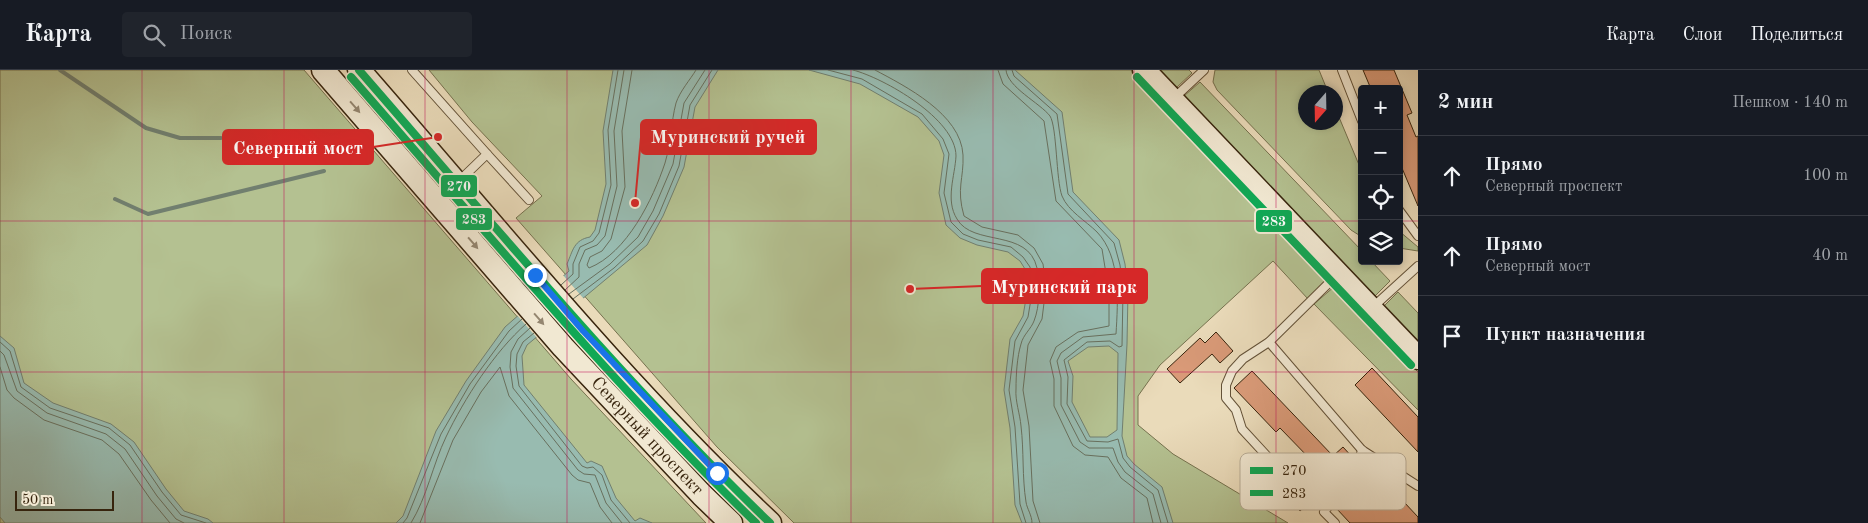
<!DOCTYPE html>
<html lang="ru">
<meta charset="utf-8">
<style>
body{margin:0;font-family:"Old Standard TT",serif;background:#20242c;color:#f1f3f6}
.controls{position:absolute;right:15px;top:15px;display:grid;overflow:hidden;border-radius:5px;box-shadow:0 2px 8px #0003}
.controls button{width:45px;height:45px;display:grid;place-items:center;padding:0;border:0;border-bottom:1px solid #363941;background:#171b24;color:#f1f3f6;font:25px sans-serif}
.compass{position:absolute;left:1298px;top:15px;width:45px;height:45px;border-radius:50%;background:#171b24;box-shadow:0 2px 8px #0003;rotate:200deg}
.scale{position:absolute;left:15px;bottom:12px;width:99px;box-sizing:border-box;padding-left:5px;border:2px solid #37240d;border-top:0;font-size:14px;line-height:18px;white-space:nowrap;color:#37240d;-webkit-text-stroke:4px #f1e8d2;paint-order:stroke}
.stop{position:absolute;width:15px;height:15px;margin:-11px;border:4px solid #1a73e8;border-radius:50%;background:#fff}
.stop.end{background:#1a73e8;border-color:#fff;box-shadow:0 1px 5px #0008}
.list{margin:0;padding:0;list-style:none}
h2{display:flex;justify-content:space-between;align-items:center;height:65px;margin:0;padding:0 20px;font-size:21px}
h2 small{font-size:16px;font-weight:400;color:#9ea1a6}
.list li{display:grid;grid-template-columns:32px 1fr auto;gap:15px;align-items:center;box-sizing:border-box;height:80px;padding:0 20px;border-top:1px solid #363941}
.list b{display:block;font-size:19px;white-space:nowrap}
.list p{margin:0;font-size:16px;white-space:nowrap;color:#9ea1a6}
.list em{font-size:16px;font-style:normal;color:#9ea1a6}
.icon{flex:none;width:28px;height:28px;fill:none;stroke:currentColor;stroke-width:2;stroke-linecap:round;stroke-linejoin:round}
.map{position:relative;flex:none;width:1418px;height:453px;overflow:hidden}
header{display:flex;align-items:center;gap:30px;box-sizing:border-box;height:70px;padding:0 25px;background:#171b24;border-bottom:1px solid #363941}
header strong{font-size:24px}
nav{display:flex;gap:28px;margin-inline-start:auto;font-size:18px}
.search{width:350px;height:45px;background:#20242c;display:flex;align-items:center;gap:12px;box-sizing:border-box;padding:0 18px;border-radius:5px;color:#9ea1a6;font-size:19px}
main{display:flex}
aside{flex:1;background:#171b24}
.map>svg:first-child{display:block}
.green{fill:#b4c191;stroke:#76724f}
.water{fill:#98bbb0;stroke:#717f6f;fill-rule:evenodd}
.pier{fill:#eadbba}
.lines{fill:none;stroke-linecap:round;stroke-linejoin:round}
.shore{stroke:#68705e;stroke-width:1}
.stream{stroke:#717f6f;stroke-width:4}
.building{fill:#d99a78;stroke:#37240d}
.lane-casing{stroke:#645238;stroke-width:10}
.secondary-casing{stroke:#37240d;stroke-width:25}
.lane{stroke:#f1e8d2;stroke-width:8}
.secondary{stroke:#f1e8d2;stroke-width:22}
.bus-1-casing{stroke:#f1e8d2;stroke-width:11}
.bus-2-casing{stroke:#f1e8d2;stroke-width:11}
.bus-1{stroke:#10a855;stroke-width:8}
.bus-2{stroke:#10a855;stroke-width:8}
.oneway{fill:#948670}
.route{stroke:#1a73e8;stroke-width:6}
.grid{fill:none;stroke:#c2185b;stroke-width:1;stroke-opacity:0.55}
.labels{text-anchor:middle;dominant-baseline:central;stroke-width:4;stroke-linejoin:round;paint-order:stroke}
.street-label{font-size:18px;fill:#37240d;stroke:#f1e8d2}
.key{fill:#f1e8d2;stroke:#b9ad97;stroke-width:1}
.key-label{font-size:14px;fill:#37240d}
.leader{fill:none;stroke:#d62828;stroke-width:2}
.callout-dot{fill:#d62828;stroke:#f1e8d2;stroke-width:2}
.callout{fill:#d62828;stroke:#d62828;stroke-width:2}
.callout-label{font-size:19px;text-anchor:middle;font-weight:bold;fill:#fff}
.line-badge{stroke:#f1e8d2;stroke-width:2}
.badge-label{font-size:14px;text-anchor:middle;font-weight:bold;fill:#fff}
</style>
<header>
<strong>Карта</strong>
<div class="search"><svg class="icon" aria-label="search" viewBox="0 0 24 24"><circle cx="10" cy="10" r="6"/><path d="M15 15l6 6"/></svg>Поиск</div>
<nav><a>Карта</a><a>Слои</a><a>Поделиться</a></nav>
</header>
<main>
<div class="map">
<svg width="1418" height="453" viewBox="0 0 1418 453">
<rect width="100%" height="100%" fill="#eadbba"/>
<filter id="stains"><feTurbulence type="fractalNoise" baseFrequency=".004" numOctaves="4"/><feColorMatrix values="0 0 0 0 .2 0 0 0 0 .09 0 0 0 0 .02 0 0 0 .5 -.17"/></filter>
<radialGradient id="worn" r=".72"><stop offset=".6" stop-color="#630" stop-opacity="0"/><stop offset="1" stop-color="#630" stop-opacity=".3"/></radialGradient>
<!-- green -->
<g class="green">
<path d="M0,0H304L571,309L706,453H0Z"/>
<path d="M429,0H1132L1329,209L1308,229L1273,191L1160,295L1138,326V355L1173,384L1288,453H794L717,377L516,148L542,126L472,52Z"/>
<path d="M1159,0H1189L1192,3L1176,18Z"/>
<path d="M1215,0H1319L1328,22H1306V52H1336V40L1362,102V167L1351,160L1217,20L1213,12Z"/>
<path d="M1200,12L1362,181V191H1371L1390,211L1375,226L1184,26Z"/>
<path d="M1399,161L1418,177V181L1399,178Z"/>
<path d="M1335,216L1418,302V340L1314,234Z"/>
<path d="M1398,222L1418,243V272L1384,236Z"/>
</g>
<!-- water -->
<g class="water">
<path d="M613,0H718L695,37L684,97L663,146L647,175L527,275L522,286L524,315L587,393L591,391L602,396L616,428L635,451L640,448L652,453H396L403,446L436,361L466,311L505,257L569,201L567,194C573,180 574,170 590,167L595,160L606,114L603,61Z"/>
<path d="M809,0H1015L1062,42L1073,122L1119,170L1125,194L1128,221L1127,274L1122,366L1127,386L1134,394L1162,417L1173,453H1022L1015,435L1010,358L1004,320L1010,269L1023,246L1028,217L1025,199L1020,191L1008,182L977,175L960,168L946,155L939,123L944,85L939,71L918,47L860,14ZM1109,276L1118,283L1117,360L1107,367H1090L1072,332L1073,306L1068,291L1088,277Z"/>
<path d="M0,266L14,278L24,313L53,333L111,354L134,372L166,419L184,441L208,449L213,453H5L0,447Z"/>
</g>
<!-- pier -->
<path class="pier" d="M562,204L584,229L538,269L516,244Z"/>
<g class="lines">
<!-- shore -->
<g class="shore">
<path d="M632,0L622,61L625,117L611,169L602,181L590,187L587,195L589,198C627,183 653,129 665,93C671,73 671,52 676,33C680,21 690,10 696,0"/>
<path d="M828,0L862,9L922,44L943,69L949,84L944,123L951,152L963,164L978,170L1011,177L1023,187L1030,197L1033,217L1028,247L1015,271L1009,320L1015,357L1020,434L1026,453"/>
<path d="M853,0C884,8 956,49 956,86C955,106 945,130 957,149C973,177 1028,158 1037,198C1040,214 1040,236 1034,251C1031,259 1023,265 1021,274C1017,287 1016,305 1016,319C1015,331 1020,344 1021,356C1024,381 1022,407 1026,432C1027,439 1032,445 1032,453"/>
<path d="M875,0C905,16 961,44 963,85C964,109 956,118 964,146L982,157L1018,165L1034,178L1043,194L1046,217L1042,249L1028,275L1023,320L1029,356L1033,431L1040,453"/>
<path d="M998,0L1003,14L1044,51L1056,131L1102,179L1109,222V256L1078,262L1056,277L1050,291L1054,309V336L1073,376L1085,385L1108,387L1121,408L1147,428L1153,453"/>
<path d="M1006,0C1007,17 1040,33 1050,46C1057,57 1056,110 1062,126C1068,141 1086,151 1097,162C1121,187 1118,231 1116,264L1083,267L1061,283L1057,291L1061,308V335L1080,372L1089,378H1113L1118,392L1125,402L1153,424L1161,453"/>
<path d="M1012,0L1014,6L1057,44L1068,124L1114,173L1120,195L1123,221L1122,276L1119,277L1110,271L1087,272L1064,290L1068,307L1067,334L1087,371L1108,372L1118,369L1123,388L1130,397L1158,420L1168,453"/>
<path d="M561,215L573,204V194L580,177L593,171L599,163L611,115L608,60L618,0"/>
<path d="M565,220L579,207V194L585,180L597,175L605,166L617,116L614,61L624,0"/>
<path d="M569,224L610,194L638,167L653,141L673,94L684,33L705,0"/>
<path d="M573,229L614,198L643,171L659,144L679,96L690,35L712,0"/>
<path d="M530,258L518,269L511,282L510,297L513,318L578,400L584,404L595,405L606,433L622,453"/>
<path d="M534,263L523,272L517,284L516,296L519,316L582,396L587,398L593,397L602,405L611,430L630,453"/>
<path d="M0,272L10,281L21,317L50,338L109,358L130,375L162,422L181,445L206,453"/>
<path d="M0,281L4,285L17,321L47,343L106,364L125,379L157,426L176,449L184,453"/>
<path d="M0,297L7,320L14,328L44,350L102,370L119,384L151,430L170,453"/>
<path d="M403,453L407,448L441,364L470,314L509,261L522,249"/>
<path d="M411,453C427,427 433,394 446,367C464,329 495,281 526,254"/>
<path d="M420,453L453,370L481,322L500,297L509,326L572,405L578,410L590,413L600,437L612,453"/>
</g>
<!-- stream -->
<g class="stream">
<path d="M60,0L146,58L180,68H221"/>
<path d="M115,129L148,144L324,101"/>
</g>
</g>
<!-- building -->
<g class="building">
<path d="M1363,0H1394L1412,43L1407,45L1416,67L1418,66V136L1399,91V19H1371Z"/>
<path d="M1216,262L1233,281L1220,293L1212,284L1180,313L1167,299L1200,268L1205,273Z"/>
<path d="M1372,298L1418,347V382L1355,315Z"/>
<path d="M1252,301L1333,386L1343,377L1354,389L1353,393L1300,441L1281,420L1312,391L1280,358L1276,362L1234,318Z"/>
<path d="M1375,401L1418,447V453H1350L1336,438Z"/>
</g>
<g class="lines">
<defs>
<g id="lane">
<path d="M412,0L487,84L459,111"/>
<path d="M1342,0L1362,51"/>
<path d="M1174,28L1204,0"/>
<path d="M487,84L529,130"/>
<path d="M1399,140L1418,166"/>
<path d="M1373,237L1418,196"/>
<path d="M1269,272L1362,380L1418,416"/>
<path d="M1278,398L1242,359L1236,340L1226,328V315L1232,301L1243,289L1269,272L1337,205"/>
<path d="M1335,453L1324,442L1357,400L1362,380"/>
</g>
<g id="secondary">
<path id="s1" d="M323,0L563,277L702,425L731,453"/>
<path d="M359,0C493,153 621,313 770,453"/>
<path d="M1144,0L1418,288"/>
</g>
</defs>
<!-- lane casing -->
<use href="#lane" class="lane-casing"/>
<!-- secondary casing -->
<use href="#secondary" class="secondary-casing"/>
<!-- lane -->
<use href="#lane" class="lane"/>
<!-- secondary -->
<use href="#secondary" class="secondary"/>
<defs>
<path id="bus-1" d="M359,0C493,154 623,311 770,453"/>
<g id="bus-2">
<path d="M351,7C483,158 611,313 756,453"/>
<path d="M1137,7L1411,295"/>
</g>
</defs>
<!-- bus-1 casing -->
<use href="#bus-1" class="bus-1-casing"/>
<!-- bus-2 casing -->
<use href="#bus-2" class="bus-2-casing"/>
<!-- bus-1 -->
<use href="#bus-1" class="bus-1"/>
<!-- bus-2 -->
<use href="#bus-2" class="bus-2"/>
</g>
<!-- one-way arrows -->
<defs><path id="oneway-solid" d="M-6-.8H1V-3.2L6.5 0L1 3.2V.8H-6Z" transform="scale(1.25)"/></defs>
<g class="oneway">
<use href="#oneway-solid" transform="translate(355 37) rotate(49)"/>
<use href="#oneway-solid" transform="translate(473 173) rotate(49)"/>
<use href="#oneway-solid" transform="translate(539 249) rotate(49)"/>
</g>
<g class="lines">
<!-- route -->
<path class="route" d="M535,205L583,261L717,403"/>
</g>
<!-- grid -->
<path class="grid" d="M142,0V453M284,0V453M425,0V453M567,0V453M709,0V453M851,0V453M993,0V453M1134,0V453M1276,0V453M0,151H1362M1399,151H1418M0,302H1418"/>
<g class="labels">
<!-- street labels -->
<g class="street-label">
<text stroke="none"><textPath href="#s1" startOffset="489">Северный проспект</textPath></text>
</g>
</g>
<!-- legend -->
<rect x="1240" y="383" width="166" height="57" rx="8" class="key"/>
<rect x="1250" y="397" width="23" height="7" fill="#10a855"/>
<rect x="1250" y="420" width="23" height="6" fill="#10a855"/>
<g class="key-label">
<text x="1282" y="405">270</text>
<text x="1282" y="428">283</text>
</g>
<!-- callouts -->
<path class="leader" d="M635 133L641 67M438 67L373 77M910 219L982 216"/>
<g class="callout-dot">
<circle cx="635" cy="133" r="5"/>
<circle cx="438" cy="67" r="5"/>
<circle cx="910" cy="219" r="5"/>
</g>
<g class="callout">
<rect x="641" y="50" width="175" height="34" rx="5"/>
<rect x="223" y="60" width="150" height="34" rx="5"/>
<rect x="982" y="199" width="165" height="34" rx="5"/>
</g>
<g class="callout-label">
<text x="728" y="73">Муринский ручей</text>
<text x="298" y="84">Северный мост</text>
<text x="1064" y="223">Муринский парк</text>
</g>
<g class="line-badge">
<rect x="440" y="104" width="38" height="24" rx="5" fill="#10a855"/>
<rect x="455" y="137" width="38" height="24" rx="5" fill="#10a855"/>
<rect x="1255" y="139" width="38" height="24" rx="5" fill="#10a855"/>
</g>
<g class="badge-label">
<text x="459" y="121">270</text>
<text x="474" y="154">283</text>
<text x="1274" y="156">283</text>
</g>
<rect width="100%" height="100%" filter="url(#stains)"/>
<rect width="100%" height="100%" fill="url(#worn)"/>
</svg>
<div class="controls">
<button>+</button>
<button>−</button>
<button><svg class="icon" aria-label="locate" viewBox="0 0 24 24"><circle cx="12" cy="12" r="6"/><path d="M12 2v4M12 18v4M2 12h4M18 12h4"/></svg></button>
<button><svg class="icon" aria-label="layers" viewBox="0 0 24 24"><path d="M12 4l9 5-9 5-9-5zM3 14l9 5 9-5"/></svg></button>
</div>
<svg class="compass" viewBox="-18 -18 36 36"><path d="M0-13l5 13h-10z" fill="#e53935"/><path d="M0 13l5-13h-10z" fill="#9ea1a6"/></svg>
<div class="scale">50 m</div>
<div class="stop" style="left:717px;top:403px"></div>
<div class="stop end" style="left:535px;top:205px"></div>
</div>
<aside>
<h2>2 мин<small>Пешком · 140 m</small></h2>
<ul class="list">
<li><svg class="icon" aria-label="ahead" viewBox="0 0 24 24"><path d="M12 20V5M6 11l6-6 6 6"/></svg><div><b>Прямо</b><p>Северный проспект</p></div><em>100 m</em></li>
<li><svg class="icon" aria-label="ahead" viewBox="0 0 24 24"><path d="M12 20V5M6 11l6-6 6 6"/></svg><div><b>Прямо</b><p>Северный мост</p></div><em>40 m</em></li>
<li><svg class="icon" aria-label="arrive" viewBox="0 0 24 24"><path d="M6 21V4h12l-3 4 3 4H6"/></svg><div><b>Пункт назначения</b></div></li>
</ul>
</aside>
</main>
